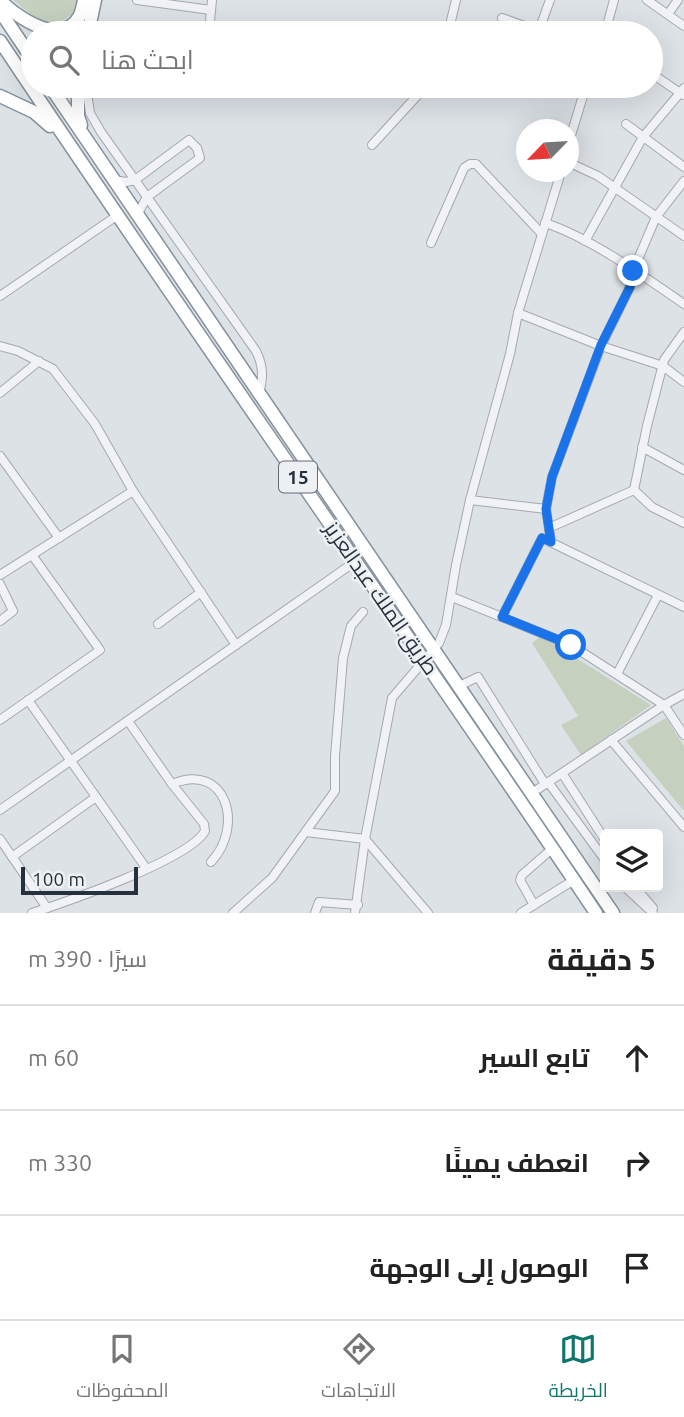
<!DOCTYPE html>
<html lang="ar">
<meta charset="utf-8">
<style>
body{margin:0;font-family:Ubuntu,Cairo,sans-serif;background:#f6f6f6;color:#222;direction:rtl}
.controls{position:absolute;right:21px;bottom:21px;display:grid;overflow:hidden;border-radius:7px;box-shadow:0 7px 28px #0002}
.controls button{width:63px;height:63px;display:grid;place-items:center;padding:0;border:0;border-bottom:2px solid #e0e0e0;background:#fff;color:#222;font:35px sans-serif}
.compass{position:absolute;left:516px;top:119px;width:63px;height:63px;border-radius:50%;background:#fff;box-shadow:0 7px 28px #0002;rotate:245deg}
.scale{position:absolute;left:21px;bottom:18px;width:117px;box-sizing:border-box;padding-left:7px;border:4px solid #27313d;border-top:0;font-size:19px;line-height:24px;white-space:nowrap;color:#27313d;-webkit-text-stroke:5px #edf1f4;paint-order:stroke}
.stop{position:absolute;width:21px;height:21px;margin:-16px;border:5px solid #1a73e8;border-radius:50%;background:#fff}
.stop.end{background:#1a73e8;border-color:#fff;box-shadow:0 2px 7px #0008}
.list{margin:0;padding:0;list-style:none}
h2{display:flex;justify-content:space-between;align-items:center;height:91px;margin:0;padding:0 28px;font-size:30px}
h2 small{font-size:23px;font-weight:400;color:#767676}
.list li{display:grid;grid-template-columns:46px 1fr auto;gap:21px;align-items:center;box-sizing:border-box;height:105px;padding:0 28px;border-top:2px solid #e0e0e0}
.list b{display:block;font-size:26px;white-space:nowrap}
.list em{font-size:23px;font-style:normal;color:#767676}
.icon{flex:none;width:38px;height:38px;fill:none;stroke:currentColor;stroke-width:2;stroke-linecap:round;stroke-linejoin:round}
.map{position:relative;flex:none;width:684px;height:913px;overflow:hidden;direction:ltr}
.search{position:absolute;background:#fff;box-shadow:0 7px 28px #0002;left:21px;right:21px;top:21px;height:77px;display:flex;align-items:center;gap:18px;box-sizing:border-box;padding:0 24px;border-radius:38px;color:#767676;font-size:26px}
.sheet{height:406px;background:#fff}
nav{display:flex;justify-content:space-around;align-items:center;box-sizing:border-box;height:98px;border-top:2px solid #e0e0e0;background:#fff;font-size:19px;color:#767676}
nav a{display:grid;justify-items:center;gap:4px}
nav .on{color:#0f766e}
.map>svg:first-child{display:block}
.green{fill:#c5d0bf}
.lines{fill:none;stroke-linecap:round;stroke-linejoin:round}
.minor-casing{stroke:#a3a9b1;stroke-width:10}
.highway-casing{stroke:#85919d;stroke-width:15}
.minor{stroke:#f0f2f5;stroke-width:8}
.highway{stroke:#fff;stroke-width:12}
.route{stroke:#1a73e8;stroke-width:9}
.labels{text-anchor:middle;dominant-baseline:central;stroke-width:5;stroke-linejoin:round;paint-order:stroke}
.shield{fill:#edf1f4;stroke:#626b74;stroke-width:2}
.shield-label{font-size:19px;font-weight:bold;fill:#27313d}
.street-label{font-size:21px;fill:#27313d;stroke:#edf1f4}
</style>
<div class="map">
<svg width="684" height="913" viewBox="0 0 684 913">
<rect width="100%" height="100%" fill="#dde2e7"/>
<!-- green -->
<g class="green">
<path d="M13,0H80C78,8 74,13 67,18C46,32 30,13 13,0Z"/>
<path d="M541,636L651,705L581,755L561,725L578,716L532,643Z"/>
<path d="M666,718L684,746V811L626,741Z"/>
</g>
<g class="lines">
<defs>
<g id="minor">
<path d="M137,0L211,10"/>
<path d="M647,0L684,26"/>
<path d="M668,14L678,0"/>
<path d="M502,18L544,33"/>
<path d="M88,30L101,33"/>
<path d="M209,32L212,0"/>
<path d="M448,33L456,0"/>
<path d="M538,33L550,0"/>
<path d="M605,33L614,0"/>
<path d="M651,73L683,95"/>
<path d="M86,86L90,113L101,132L256,351C264,367 263,378 259,395"/>
<path d="M626,124L684,167"/>
<path d="M372,145L426,86"/>
<path d="M568,145L586,86"/>
<path d="M568,162L598,176L684,236"/>
<path d="M114,180L126,182L135,180L189,140L197,148L200,158L147,197L137,215"/>
<path d="M545,223C589,237 645,277 684,304"/>
<path d="M585,241L643,137L684,88"/>
<path d="M431,243L464,168L470,164H476L542,234"/>
<path d="M0,296L118,215"/>
<path d="M518,313L601,346L663,366L684,382"/>
<path d="M684,332L664,360L647,426L634,490L652,507L684,523"/>
<path d="M0,346L18,351L53,369L95,424L133,491"/>
<path d="M0,393L39,361"/>
<path d="M642,447L684,470"/>
<path d="M0,456L59,538"/>
<path d="M470,500L546,509"/>
<path d="M549,528L634,490"/>
<path d="M551,542L546,509L552,477L601,346L630,287L633,271L656,217L684,181"/>
<path d="M0,575L133,491L236,645"/>
<path d="M0,584L13,611L0,621"/>
<path d="M452,597L571,645L664,705L684,735"/>
<path d="M502,617L542,538L684,607"/>
<path d="M158,624L201,592"/>
<path d="M617,674L658,595"/>
<path d="M459,686L478,677L545,784"/>
<path d="M28,700L146,868"/>
<path d="M0,720L100,650L32,555"/>
<path d="M611,740L684,827"/>
<path d="M562,773L605,840"/>
<path d="M548,782L605,860"/>
<path d="M172,784C226,761 245,826 211,862"/>
<path d="M532,793L664,705L684,694"/>
<path d="M0,810L356,561"/>
<path d="M306,832L365,839L428,913"/>
<path d="M0,839L47,908"/>
<path d="M12,857L96,797"/>
<path d="M625,887L653,913"/>
<path d="M635,887L653,908"/>
<path d="M534,905L520,880L522,875L553,848"/>
<path d="M32,913C66,902 190,859 205,831L204,824L172,784L128,721"/>
<path d="M233,913L272,878L335,791V756L343,658L351,626L363,612"/>
<path d="M315,913L319,902L358,905"/>
<path d="M355,913L365,839L392,698L439,643L446,625L456,565L470,500L510,354L518,313L561,172"/>
<path d="M521,913L574,880"/>
</g>
<g id="highway">
<path d="M0,0C16,17 61,48 79,17C82,12 83,5 84,0"/>
<path d="M0,11L33,60"/>
<path d="M88,33L95,0"/>
<path d="M0,41C195,334 400,621 596,913"/>
<path d="M50,86L613,913"/>
<path d="M78,86V116L81,125"/>
<path d="M0,96L34,112L50,126"/>
</g>
</defs>
<!-- minor casing -->
<use href="#minor" class="minor-casing"/>
<!-- highway casing -->
<use href="#highway" class="highway-casing"/>
<!-- minor -->
<use href="#minor" class="minor"/>
<!-- highway -->
<use href="#highway" class="highway"/>
</g>
<g class="lines">
<!-- route -->
<path class="route" d="M571,645L502,617L542,538L551,542L546,509L552,477L601,345L630,287L633,271"/>
</g>
<g class="labels">
<!-- shield labels -->
<rect class="shield" x="279" y="461.5" width="38" height="31" rx="5"/>
<g class="shield-label">
<text x="298" y="477">15</text>
</g>
<!-- street labels -->
<g class="street-label">
<text transform="translate(382 598) rotate(55)">طريق الملك عبدالعزيز</text>
</g>
</g>
</svg>
<div class="controls">
<button><svg class="icon" aria-label="layers" viewBox="0 0 24 24"><path d="M12 4l9 5-9 5-9-5zM3 14l9 5 9-5"/></svg></button>
</div>
<svg class="compass" viewBox="-18 -18 36 36"><path d="M0-13l5 13h-10z" fill="#e53935"/><path d="M0 13l5-13h-10z" fill="#767676"/></svg>
<div class="scale">100 m</div>
<div class="stop" style="left:571px;top:645px"></div>
<div class="stop end" style="left:633px;top:271px"></div>
<div class="search"><svg class="icon" aria-label="search" viewBox="0 0 24 24"><circle cx="10" cy="10" r="6"/><path d="M15 15l6 6"/></svg>ابحث هنا</div>
</div>
<section class="sheet">
<h2>5 دقيقة<small>سيرًا · 390 m</small></h2>
<ul class="list">
<li><svg class="icon" aria-label="ahead" viewBox="0 0 24 24"><path d="M12 20V5M6 11l6-6 6 6"/></svg><div><b>تابع السير</b></div><em>60 m</em></li>
<li><svg class="icon" aria-label="right" viewBox="0 0 24 24"><path d="M7 20v-9h11M14 6l5 5-5 5"/></svg><div><b>انعطف يمينًا</b></div><em>330 m</em></li>
<li><svg class="icon" aria-label="arrive" viewBox="0 0 24 24"><path d="M6 21V4h12l-3 4 3 4H6"/></svg><div><b>الوصول إلى الوجهة</b></div></li>
</ul>
</section>
<nav>
<a class="on"><svg class="icon" aria-label="map" viewBox="0 0 24 24"><path d="M3 6l6-2 6 2 6-2v14l-6 2-6-2-6 2zM9 4v14M15 6v14"/></svg>الخريطة</a>
<a><svg class="icon" aria-label="directions" viewBox="0 0 24 24"><path d="M12 3l9 9-9 9-9-9zM9 14v-3h6M13 9l2 2-2 2"/></svg>الاتجاهات</a>
<a><svg class="icon" aria-label="saved" viewBox="0 0 24 24"><path d="M7 4h10v16l-5-4-5 4z"/></svg>المحفوظات</a>
</nav>
